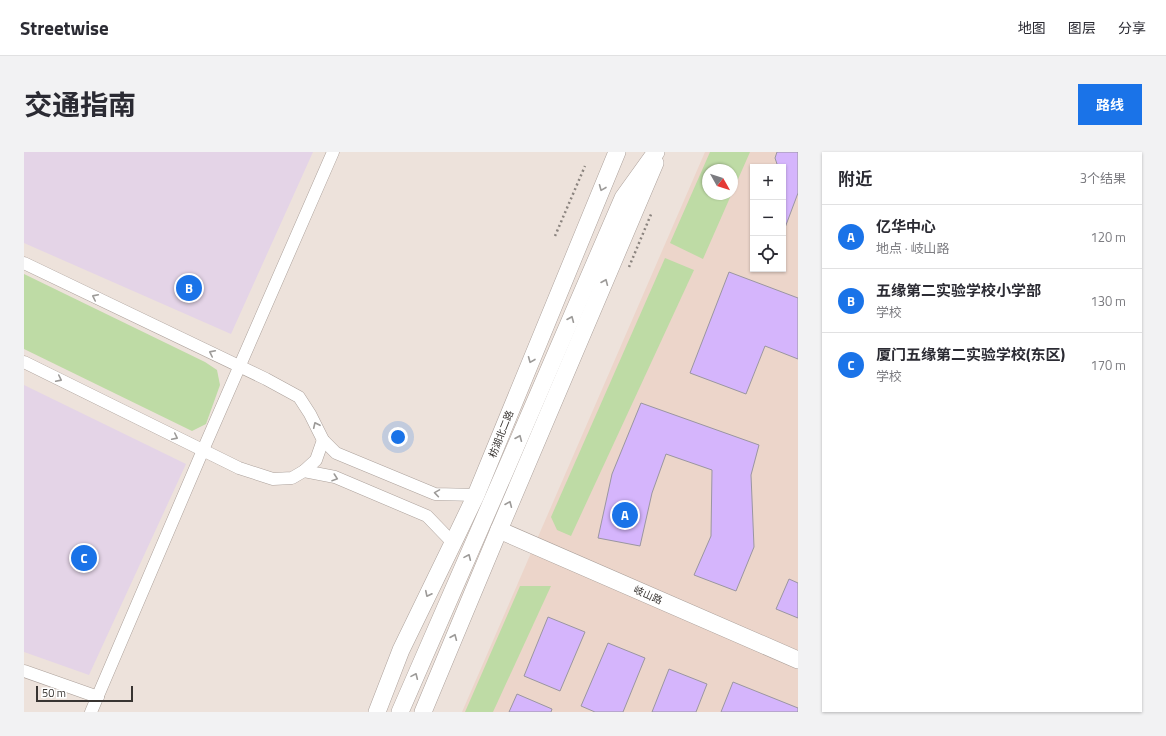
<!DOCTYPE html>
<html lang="zh">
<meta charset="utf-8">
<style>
body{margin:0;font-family:"Titillium Web","Noto Sans SC",sans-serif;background:#f2f2f3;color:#2b2b33}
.controls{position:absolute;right:12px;top:12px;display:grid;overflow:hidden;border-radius:0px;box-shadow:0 1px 3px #0004}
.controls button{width:36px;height:36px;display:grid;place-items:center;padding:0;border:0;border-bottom:1px solid #e1e1e2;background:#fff;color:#2b2b33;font:20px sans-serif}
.compass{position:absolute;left:678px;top:12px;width:36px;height:36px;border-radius:50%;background:#fff;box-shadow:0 1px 3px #0004;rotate:129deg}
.scale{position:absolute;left:12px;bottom:10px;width:97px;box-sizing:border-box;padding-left:4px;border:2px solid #383431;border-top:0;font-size:11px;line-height:14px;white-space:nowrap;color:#383431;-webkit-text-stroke:3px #fff;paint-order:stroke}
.you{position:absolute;left:374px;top:285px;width:14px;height:14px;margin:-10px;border:3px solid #fff;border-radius:50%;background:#1a73e8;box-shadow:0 0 0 6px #1a73e833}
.badge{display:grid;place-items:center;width:26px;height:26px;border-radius:50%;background:#1a73e8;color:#fff;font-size:13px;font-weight:700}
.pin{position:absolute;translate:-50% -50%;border:2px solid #fff;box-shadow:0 1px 4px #0006}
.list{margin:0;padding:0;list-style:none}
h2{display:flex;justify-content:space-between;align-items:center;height:52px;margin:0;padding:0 16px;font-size:17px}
h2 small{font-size:13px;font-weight:400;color:#7c7c81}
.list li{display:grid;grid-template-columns:26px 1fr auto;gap:12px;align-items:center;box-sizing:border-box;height:64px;padding:0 16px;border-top:1px solid #e1e1e2}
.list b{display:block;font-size:15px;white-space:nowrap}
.list p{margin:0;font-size:13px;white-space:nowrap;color:#7c7c81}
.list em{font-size:13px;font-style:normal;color:#7c7c81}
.icon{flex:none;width:22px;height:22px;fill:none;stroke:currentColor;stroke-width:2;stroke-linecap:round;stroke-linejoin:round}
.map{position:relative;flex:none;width:774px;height:560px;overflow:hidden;border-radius:0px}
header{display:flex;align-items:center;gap:24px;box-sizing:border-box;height:56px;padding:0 20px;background:#fff;border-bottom:1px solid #e1e1e2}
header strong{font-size:19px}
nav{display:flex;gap:22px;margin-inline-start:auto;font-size:14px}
.intro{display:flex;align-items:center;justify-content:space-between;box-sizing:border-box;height:96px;padding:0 24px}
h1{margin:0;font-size:28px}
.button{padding:10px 18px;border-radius:0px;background:#1a73e8;color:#fff;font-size:14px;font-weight:700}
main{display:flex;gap:24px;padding:0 24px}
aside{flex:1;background:#fff;border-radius:0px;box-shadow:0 1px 3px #0004}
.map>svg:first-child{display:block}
.commercial{fill:#ecd5ca;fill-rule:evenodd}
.education{fill:#e4d4e7}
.green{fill:#bedba5;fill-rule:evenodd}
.building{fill:#d5b5fc;stroke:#9a96a0}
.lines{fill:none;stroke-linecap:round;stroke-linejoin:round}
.street-casing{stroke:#aca19b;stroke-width:13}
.secondary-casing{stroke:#aca19b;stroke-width:18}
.path{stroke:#8b847f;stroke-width:2.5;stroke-dasharray:2 3;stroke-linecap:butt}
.street{stroke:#fff;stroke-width:12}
.secondary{stroke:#fff;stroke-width:17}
.oneway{stroke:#9c9a98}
.labels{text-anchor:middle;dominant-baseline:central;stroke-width:3.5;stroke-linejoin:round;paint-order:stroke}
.street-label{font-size:10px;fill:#383431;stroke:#fff}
</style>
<header>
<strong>Streetwise</strong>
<nav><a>地图</a><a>图层</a><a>分享</a></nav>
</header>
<div class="intro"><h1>交通指南</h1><a class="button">路线</a></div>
<main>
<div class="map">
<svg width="774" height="560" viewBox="0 0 774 560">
<rect width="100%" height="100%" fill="#ede2db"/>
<!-- commercial -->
<path class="commercial" d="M681,0H774V560H438ZM729,15H759V117H729ZM684,18H708V42H684Z"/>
<!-- education -->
<g class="education">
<path d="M0,0H289L207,182L0,91Z"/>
<path d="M0,233L162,312L65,523L0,500Z"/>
</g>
<!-- green -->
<g class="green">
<path d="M686,0H726L679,107L646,91ZM684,18H708V42H684Z"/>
<path d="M641,106L670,118L547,384L533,378L527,365Z"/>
<path d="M0,122L181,210L193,218L196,233L182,272L168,279L0,197Z"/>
<path d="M496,434H527L469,560H441Z"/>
</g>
<!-- building -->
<g class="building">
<path d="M753,0H774V41L759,81V15H752L753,12L751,6Z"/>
<path d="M705,120L774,146V207L741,194L722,242L666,221Z"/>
<path d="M617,251L735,293L727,323L730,395L712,439L670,423L687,384L688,318L642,302L628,341L616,394L574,386L588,322Z"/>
<path d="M765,427L774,431V466L752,457Z"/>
<path d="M524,465L561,480L536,539L500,524Z"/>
<path d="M584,491L621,506L599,560H571L557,554Z"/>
<path d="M645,517L683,532L672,560H628Z"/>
<path d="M709,530L774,556V560H697Z"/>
<path d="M493,542L528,557L527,560H485Z"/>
</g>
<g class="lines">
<defs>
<g id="street">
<path d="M0,111L242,227L275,245L286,262L299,288L312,301L411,342L452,343"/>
<path d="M0,210L215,316L249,327L268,326L280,319L311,325L403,364L429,391"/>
<path d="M280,319L292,308L299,288"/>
<path d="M0,519L74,545"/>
<path d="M67,560L179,298L309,0"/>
</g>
<g id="secondary">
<path d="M475,378L774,508"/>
<path d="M353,560L377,498L429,391L452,343L593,0"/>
<path d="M376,560L482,317L599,46L632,0"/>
<path d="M399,560L475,378L631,11"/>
</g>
</defs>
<!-- street casing -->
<use href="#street" class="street-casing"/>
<!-- secondary casing -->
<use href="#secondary" class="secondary-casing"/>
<!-- path -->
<g class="path">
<path d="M531,84L561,14"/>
<path d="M605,115L628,60"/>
</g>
<!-- street -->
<use href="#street" class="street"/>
<!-- secondary -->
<use href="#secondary" class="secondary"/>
</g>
<!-- one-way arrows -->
<defs><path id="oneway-chevron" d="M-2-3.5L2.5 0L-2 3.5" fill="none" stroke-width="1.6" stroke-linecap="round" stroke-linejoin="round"/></defs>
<g class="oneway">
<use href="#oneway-chevron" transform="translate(578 36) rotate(112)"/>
<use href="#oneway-chevron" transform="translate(581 130) rotate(-67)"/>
<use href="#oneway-chevron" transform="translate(71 145) rotate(-154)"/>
<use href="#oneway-chevron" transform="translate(547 167) rotate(-67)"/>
<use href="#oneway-chevron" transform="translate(188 201) rotate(-154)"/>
<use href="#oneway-chevron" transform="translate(507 208) rotate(112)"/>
<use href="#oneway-chevron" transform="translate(35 227) rotate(26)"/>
<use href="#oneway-chevron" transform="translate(292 273) rotate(-115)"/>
<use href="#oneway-chevron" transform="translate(151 285) rotate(26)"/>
<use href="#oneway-chevron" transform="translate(495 286) rotate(-67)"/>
<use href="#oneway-chevron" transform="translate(311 326) rotate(19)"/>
<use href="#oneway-chevron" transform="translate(413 341) rotate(-171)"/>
<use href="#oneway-chevron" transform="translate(485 352) rotate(-67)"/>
<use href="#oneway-chevron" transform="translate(444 405) rotate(-66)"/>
<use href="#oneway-chevron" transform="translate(404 442) rotate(116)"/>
<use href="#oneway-chevron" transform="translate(430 485) rotate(-67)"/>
<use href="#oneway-chevron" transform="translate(391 524) rotate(-66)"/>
</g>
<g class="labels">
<!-- street labels -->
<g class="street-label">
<text transform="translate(477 282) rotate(-68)">枋湖北二路</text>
<text transform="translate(624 443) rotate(24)">岐山路</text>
</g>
</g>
</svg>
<div class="controls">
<button>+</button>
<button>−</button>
<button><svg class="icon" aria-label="locate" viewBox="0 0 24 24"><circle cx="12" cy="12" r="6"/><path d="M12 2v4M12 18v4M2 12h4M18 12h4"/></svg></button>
</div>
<svg class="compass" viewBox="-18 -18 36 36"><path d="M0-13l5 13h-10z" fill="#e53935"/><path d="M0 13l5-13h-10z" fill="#7c7c81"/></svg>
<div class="scale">50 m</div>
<div class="you"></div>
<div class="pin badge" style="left:601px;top:363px">A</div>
<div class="pin badge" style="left:165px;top:136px">B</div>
<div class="pin badge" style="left:60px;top:406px">C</div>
</div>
<aside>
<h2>附近<small>3个结果</small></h2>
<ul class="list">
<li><span class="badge">A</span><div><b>亿华中心</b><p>地点 · 岐山路</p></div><em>120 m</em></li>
<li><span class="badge">B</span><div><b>五缘第二实验学校小学部</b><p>学校</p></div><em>130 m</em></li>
<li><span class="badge">C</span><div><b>厦门五缘第二实验学校(东区)</b><p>学校</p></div><em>170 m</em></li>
</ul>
</aside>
</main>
